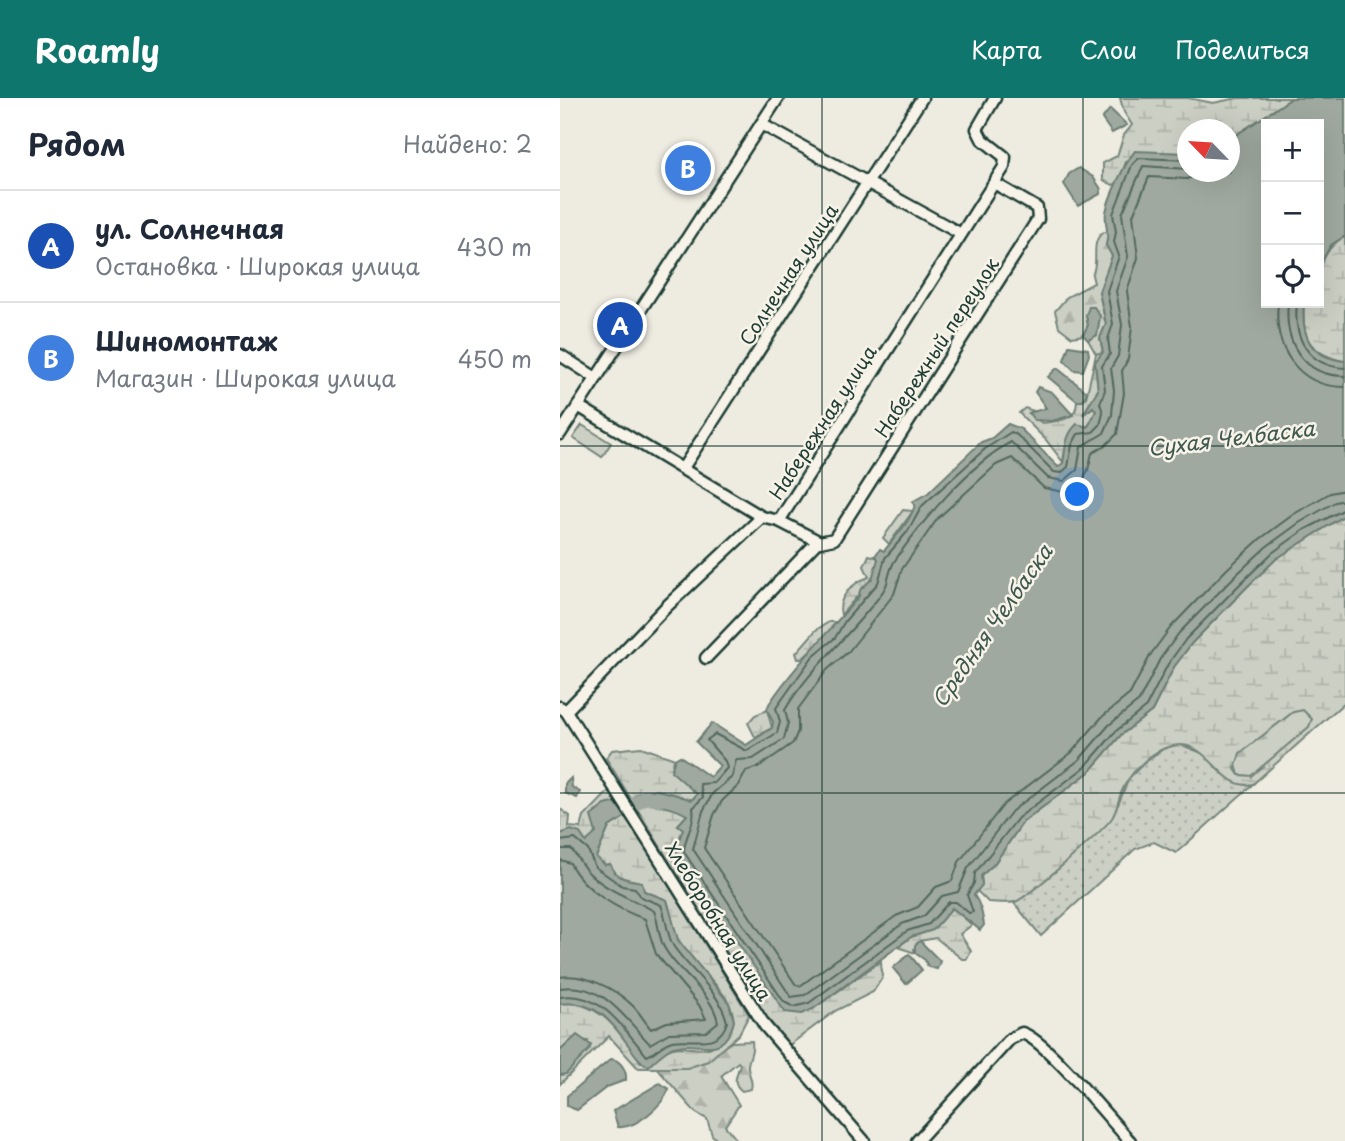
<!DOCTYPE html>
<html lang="ru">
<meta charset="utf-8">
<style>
body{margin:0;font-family:"Playpen Sans",sans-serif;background:#f2f2f3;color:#1f2937}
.controls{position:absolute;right:21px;top:21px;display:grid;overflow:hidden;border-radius:0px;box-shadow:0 7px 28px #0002}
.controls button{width:63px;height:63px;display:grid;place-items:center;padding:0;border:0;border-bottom:2px solid #e0e1e3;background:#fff;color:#1f2937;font:35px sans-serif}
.compass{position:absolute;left:617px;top:21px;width:63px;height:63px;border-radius:50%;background:#fff;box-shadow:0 7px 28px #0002;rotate:295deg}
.you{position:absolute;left:518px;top:397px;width:24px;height:24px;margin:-18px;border:5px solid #fff;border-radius:50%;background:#1a73e8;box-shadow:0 0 0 10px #1a73e833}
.badge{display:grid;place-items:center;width:46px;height:46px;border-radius:50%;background:#0f766e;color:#fff;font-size:23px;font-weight:700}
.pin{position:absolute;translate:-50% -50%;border:4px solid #fff;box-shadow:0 2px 7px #0006}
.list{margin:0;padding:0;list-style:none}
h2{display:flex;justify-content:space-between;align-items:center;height:91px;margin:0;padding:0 28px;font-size:30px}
h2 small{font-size:23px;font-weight:400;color:#747a83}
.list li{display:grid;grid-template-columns:46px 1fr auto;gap:21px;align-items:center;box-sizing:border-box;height:112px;padding:0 28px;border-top:2px solid #e0e1e3}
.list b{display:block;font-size:26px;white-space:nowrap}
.list p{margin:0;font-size:23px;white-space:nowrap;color:#747a83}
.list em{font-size:23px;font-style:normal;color:#747a83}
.icon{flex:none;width:38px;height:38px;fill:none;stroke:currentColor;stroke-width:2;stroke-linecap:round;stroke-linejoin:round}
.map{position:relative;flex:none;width:785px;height:1043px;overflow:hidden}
header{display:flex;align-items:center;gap:42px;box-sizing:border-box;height:98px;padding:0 35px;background:#0f766e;color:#fff}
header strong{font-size:33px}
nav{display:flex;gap:38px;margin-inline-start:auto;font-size:24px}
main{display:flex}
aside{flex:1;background:#fff}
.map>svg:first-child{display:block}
.grass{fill:url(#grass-dots);stroke:#76867c;stroke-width:2}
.forest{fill:url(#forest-firs);stroke:#76867c;stroke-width:2}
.wetland{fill:url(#wetland-marsh);stroke:#76867c;stroke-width:2;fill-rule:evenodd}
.garden{fill:#cccfc4;stroke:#76867c;stroke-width:2}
.water{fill:#9fa99f;stroke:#6c7e74;stroke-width:2}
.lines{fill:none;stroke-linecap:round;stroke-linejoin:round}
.shore{stroke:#52685f;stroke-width:2}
.river{stroke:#9fa99f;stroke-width:14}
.minor-casing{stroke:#1f3d34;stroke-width:15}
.minor{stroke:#f7f3e8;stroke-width:10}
.grid{fill:none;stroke:#1f3d34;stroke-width:2;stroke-opacity:0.55}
.labels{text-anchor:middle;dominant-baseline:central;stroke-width:5;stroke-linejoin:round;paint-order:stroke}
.street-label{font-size:19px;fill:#1f3d34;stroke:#f7f3e8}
.water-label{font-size:21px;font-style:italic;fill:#3f584f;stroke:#f7f3e8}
</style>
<header>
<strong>Roamly</strong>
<nav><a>Карта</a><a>Слои</a><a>Поделиться</a></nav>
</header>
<main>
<aside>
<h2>Рядом<small>Найдено: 2</small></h2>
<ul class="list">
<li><span class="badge" style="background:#1a4fb4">A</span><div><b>ул. Солнечная</b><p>Остановка · Широкая улица</p></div><em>430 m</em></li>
<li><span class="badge" style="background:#3f7fe0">B</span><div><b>Шиномонтаж</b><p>Магазин · Широкая улица</p></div><em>450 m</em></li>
</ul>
</aside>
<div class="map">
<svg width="785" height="1043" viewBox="0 0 785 1043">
<defs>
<pattern id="grass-dots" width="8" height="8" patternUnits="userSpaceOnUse" patternTransform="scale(1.75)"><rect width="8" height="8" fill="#cccfc4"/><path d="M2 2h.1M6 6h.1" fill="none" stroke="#afb3a9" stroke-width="1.8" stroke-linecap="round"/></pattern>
<pattern id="forest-firs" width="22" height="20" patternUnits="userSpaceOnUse" patternTransform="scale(1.75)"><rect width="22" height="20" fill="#cccfc4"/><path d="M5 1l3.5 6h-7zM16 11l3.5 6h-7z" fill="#afb3a9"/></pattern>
<pattern id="wetland-marsh" width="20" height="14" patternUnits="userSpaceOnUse" patternTransform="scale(1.75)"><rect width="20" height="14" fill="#cccfc4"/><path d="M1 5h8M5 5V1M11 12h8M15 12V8" fill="none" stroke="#afb3a9"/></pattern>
</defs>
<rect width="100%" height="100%" fill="#eeece1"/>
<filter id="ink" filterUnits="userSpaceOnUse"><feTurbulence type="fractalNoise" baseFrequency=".0143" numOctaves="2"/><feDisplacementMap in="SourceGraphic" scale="14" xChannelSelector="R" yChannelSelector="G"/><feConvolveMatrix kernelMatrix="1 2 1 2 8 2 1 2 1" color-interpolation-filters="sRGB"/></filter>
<g filter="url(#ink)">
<!-- grass -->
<path class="grass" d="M619,646L647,657L659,673L685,687L693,686L616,755L594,744L575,751L481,838L454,805L558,707L569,680L582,667L603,651Z"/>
<!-- forest -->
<g class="forest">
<path d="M543,134L549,135L546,147L552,158L539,194L546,226L540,240L543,254L536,256L528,242L537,237L540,218L526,217L528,227L523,237L512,239L499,229L495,213L507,199L534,185L532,177C540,162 529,146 543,134Z"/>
<path d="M743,612L752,621L749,629L691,678L679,677L675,663L680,655L733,614Z"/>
<path d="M192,943C194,954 189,958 188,967C187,976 194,981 191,991L182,993C171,984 177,978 180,966L178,964L161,978L179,1007L165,1028L178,1043H158L152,1037L147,1021L136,1015L96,969L127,970L172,944Z"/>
</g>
<!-- wetland -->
<g class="wetland">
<path d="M560,0H628L653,5L678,0H732L670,41V32H628L627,55L566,64L558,85L553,87L543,82V65L557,58L564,37L572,27L564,14Z"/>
<path d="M785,138V263H782C748,254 741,239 744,205H759C759,176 758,154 785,138Z"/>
<path d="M543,254L535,264L538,292L523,316L534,309L536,312L533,323C510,346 509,325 503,364L486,342L459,315L465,310L474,313L469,315L482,325C498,323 517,323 517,303L526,300L536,256Z"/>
<path d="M343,412L353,413L329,446L323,440Z"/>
<path d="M785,417V604L693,686C656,694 650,633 605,650C587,657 568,677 561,695C558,703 557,712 552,720C544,732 466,801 455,804C447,806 436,804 428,804L417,793L422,787L421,778L434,766L463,724L529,674L561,637L592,613L614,569L632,545L686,490L716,461ZM743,612L752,621L749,629L691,678L679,677L675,671L680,655L733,614Z"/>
<path d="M309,457L319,460L312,481L281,517C276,499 294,484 309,479L304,468Z"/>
<path d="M269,524H277L270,535L242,561H238L236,555L256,532Z"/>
<path d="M207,612L212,630L195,639L188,625L195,617Z"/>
<path d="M81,649L115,661L112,666L137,696L132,702C116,697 89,686 75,698C93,704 111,707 127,717L118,727L124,731L116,750L118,757L253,911L321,863L322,880L313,894L275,913L228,948L199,910L46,660L52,652Z"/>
<path d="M50,692L58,704L35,714C35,727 39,738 26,744L0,736V711L10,718L9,729L21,730L24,719Z"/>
<path d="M66,718L189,917L179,936L148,963L127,970H78L49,938L0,986V977L28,943C16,940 8,945 0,953V906C35,900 67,936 81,965C99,965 100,953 113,950C125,947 141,954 151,949C210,919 136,875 119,843C112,832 112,815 107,802L84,793L73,782C62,782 55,777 50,766L45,767L36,759L49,729Z"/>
<path d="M392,809L412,827L400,836L411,853L407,861H402L376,840L360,843L354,851L355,855L338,849L351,839L373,832Z"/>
</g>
<!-- garden -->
<path class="garden" d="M22,327L51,345L42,359L13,340Z"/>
<!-- water -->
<g class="water">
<path d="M732,0H785V138L771,147L759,168V26H706V205H744C741,238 749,259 785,263V417L716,461L686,490L632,545L614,569L592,613L561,637L529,674L463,724L434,766L421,778L422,787L414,797C421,807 422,815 424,827L420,832L392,810L373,832L351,839L253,911L242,916L225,914L118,757L116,750L123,731L118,727L127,717C108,705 89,710 74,698C91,685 115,697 132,702L137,696L111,673L115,661L120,658L150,679L160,668L136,644L152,625L186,647L212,630L213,624L207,612L209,606C236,566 269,534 299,498L300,492L312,481L318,461L315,458L320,451L324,453C335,439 350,424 355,407L352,404L368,395L421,344L432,340L448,326L461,331L498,369L503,365C506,349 505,337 517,326L528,329L536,313L533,309L523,317L538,292L535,264L543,254L540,240L546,226L539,194L552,158L546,147C550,134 544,125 546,114C549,98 565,65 575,53L627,55L628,74H670V41Z"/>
<path d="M550,11L567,27L552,35L542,21Z"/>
<path d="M519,70L533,79L541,91L540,96L518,108L504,86L509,76Z"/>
<path d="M529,209H534L540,218L537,237L528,242L523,237L528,227L526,217Z"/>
<path d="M509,248L528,251L529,257L523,273L514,272L504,262Z"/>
<path d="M497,270L527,294L523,303H517L488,279Z"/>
<path d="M478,289L492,294L513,317L492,323L474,322L469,315L486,310L475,294Z"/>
<path d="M11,680L12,689L20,694L17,700L5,695V686Z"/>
<path d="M58,704L66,718L49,729L36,759L45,767L50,766C57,782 67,781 82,784L84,793L107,802L118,842L169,905L174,923C162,966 136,939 111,950C104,954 95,962 89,968C69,964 54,897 0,906V736L11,732L20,735L26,744L36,735L31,718L45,707Z"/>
<path d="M360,843L380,863L377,871L368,869L365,862L355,855V847Z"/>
<path d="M349,856L362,872L346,886L333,870Z"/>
<path d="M17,937L31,947L29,952L6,976L0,977V953Z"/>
<path d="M51,961C61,962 67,973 66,982L47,989L17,1012L7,1008V998Z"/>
<path d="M100,985L109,991C103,1007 76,1031 58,1029L53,1013Z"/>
</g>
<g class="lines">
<!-- shore -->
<g class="shore">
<path d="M628,62L579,60L572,67L553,116L556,134L554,144L559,158L547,193L553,226L548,241L550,256L542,268L545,292L540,305L543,315L540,327L533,334L518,336L512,347L508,369L501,375L494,374L457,337L451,334L425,351L362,408L348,433L325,460L318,485L285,523L275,540L253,558L216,610L220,624L217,635L187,653L155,636L147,642L165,663L167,670L154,685L140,686L143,699L133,710C136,726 124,738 124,754L224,904L234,909L249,905L347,833L369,826L389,804H396L409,815L413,814L407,797L414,785L415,775L458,720L525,669L556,633L586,609L608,566L626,541L681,485L712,455L744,432L785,411"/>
<path d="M628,71L583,68L562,116L568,159L556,193L562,227L558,258L551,270L554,292L552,317L544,335L521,349L517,372L504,383L488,380L451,344C410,366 360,425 334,464C330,471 329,478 327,485C325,493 315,504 310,510C282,545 248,573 225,612L228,625L224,641L193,661L176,662L172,679L153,695L143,713L133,751L231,899L245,897L342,826L364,818L382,798L398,794L408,770L452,713L519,662L549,627L579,603L600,561L619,535L675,478L706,449L739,425L775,404L785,402"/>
<path d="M645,74L627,81L589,79L573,117L578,160L567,193L572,229L568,261L562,273L564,295L557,336L545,348L532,355L528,372L522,383L504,394L484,390L452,360L436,367L378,420L342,471L334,496L289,553L267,572L238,611V633L233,645L199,669L186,673L179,687L162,703L154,717L144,750L236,887L240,888L336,818L358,809L376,789L392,783L399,764L444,706L511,655L542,619L570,596L591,556L611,529L667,471L700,441L734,416L770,395L785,392"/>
<path d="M718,205C713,249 737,289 785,289"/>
<path d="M728,205C724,244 742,278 785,278"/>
<path d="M737,205C733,239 747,268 785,270"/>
<path d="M0,743L15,741L28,752L35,769L62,788L75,790L81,799L101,807C107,820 106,837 114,849C131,874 160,893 167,924C159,952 132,939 112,943C103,945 95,955 87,958C64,932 42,892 0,899"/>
<path d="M0,751H11C17,758 21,766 27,773C46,793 72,800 94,813C99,825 98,840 105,851C120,877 152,894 158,924L146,934L109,935L90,946C65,921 44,883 0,890"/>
<path d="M0,762L10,765C23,792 59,812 85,821L96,856L139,907L146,921L107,924L91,931C85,924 80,915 73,908C56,891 25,875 0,879"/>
</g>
<!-- river -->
<path class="river" d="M57,715L86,699L99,701"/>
<defs>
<g id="minor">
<path d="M201,26L401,136"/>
<path d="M0,257L36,280"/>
<path d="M18,308L202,419"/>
<path d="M0,336L218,0"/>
<path d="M123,370L362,0"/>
<path d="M219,423L260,444L274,441L478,121L477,110L434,85"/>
<path d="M146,560L258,443"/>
<path d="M0,609L6,613L205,928L304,1043"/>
<path d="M6,613L106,509L202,419L219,423L444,69L445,59L422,41L417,31L435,0"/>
<path d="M357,1043L450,941L462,935C486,942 549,1021 570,1043"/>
</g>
</defs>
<!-- minor casing -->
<use href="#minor" class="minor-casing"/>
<!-- minor -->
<use href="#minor" class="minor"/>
</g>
</g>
<!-- grid -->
<path class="grid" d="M262,0V1043M523,0V1043M0,348H785M0,695H785"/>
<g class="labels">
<!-- street labels -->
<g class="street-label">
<text transform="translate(228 176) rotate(-57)">Солнечная улица</text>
<text transform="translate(376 249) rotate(-57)">Набережный переулок</text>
<text transform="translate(262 324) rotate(-57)">Набережная улица</text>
<text transform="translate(159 823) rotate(58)">Хлеборобная улица</text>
</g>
<!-- water labels -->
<g class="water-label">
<text transform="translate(671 339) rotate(-7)">Сухая Челбаска</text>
<text transform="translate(431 527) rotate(-55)">Средняя Челбаска</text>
</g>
</g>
</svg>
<div class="controls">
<button>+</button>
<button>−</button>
<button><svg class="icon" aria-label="locate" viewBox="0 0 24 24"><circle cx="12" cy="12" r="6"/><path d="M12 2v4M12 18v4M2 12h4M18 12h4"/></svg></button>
</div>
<svg class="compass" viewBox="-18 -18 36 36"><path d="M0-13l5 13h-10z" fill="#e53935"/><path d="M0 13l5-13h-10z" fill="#747a83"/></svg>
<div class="you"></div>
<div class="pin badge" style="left:60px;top:227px;background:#1a4fb4">A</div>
<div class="pin badge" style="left:128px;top:70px;background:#3f7fe0">B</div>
</div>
</main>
